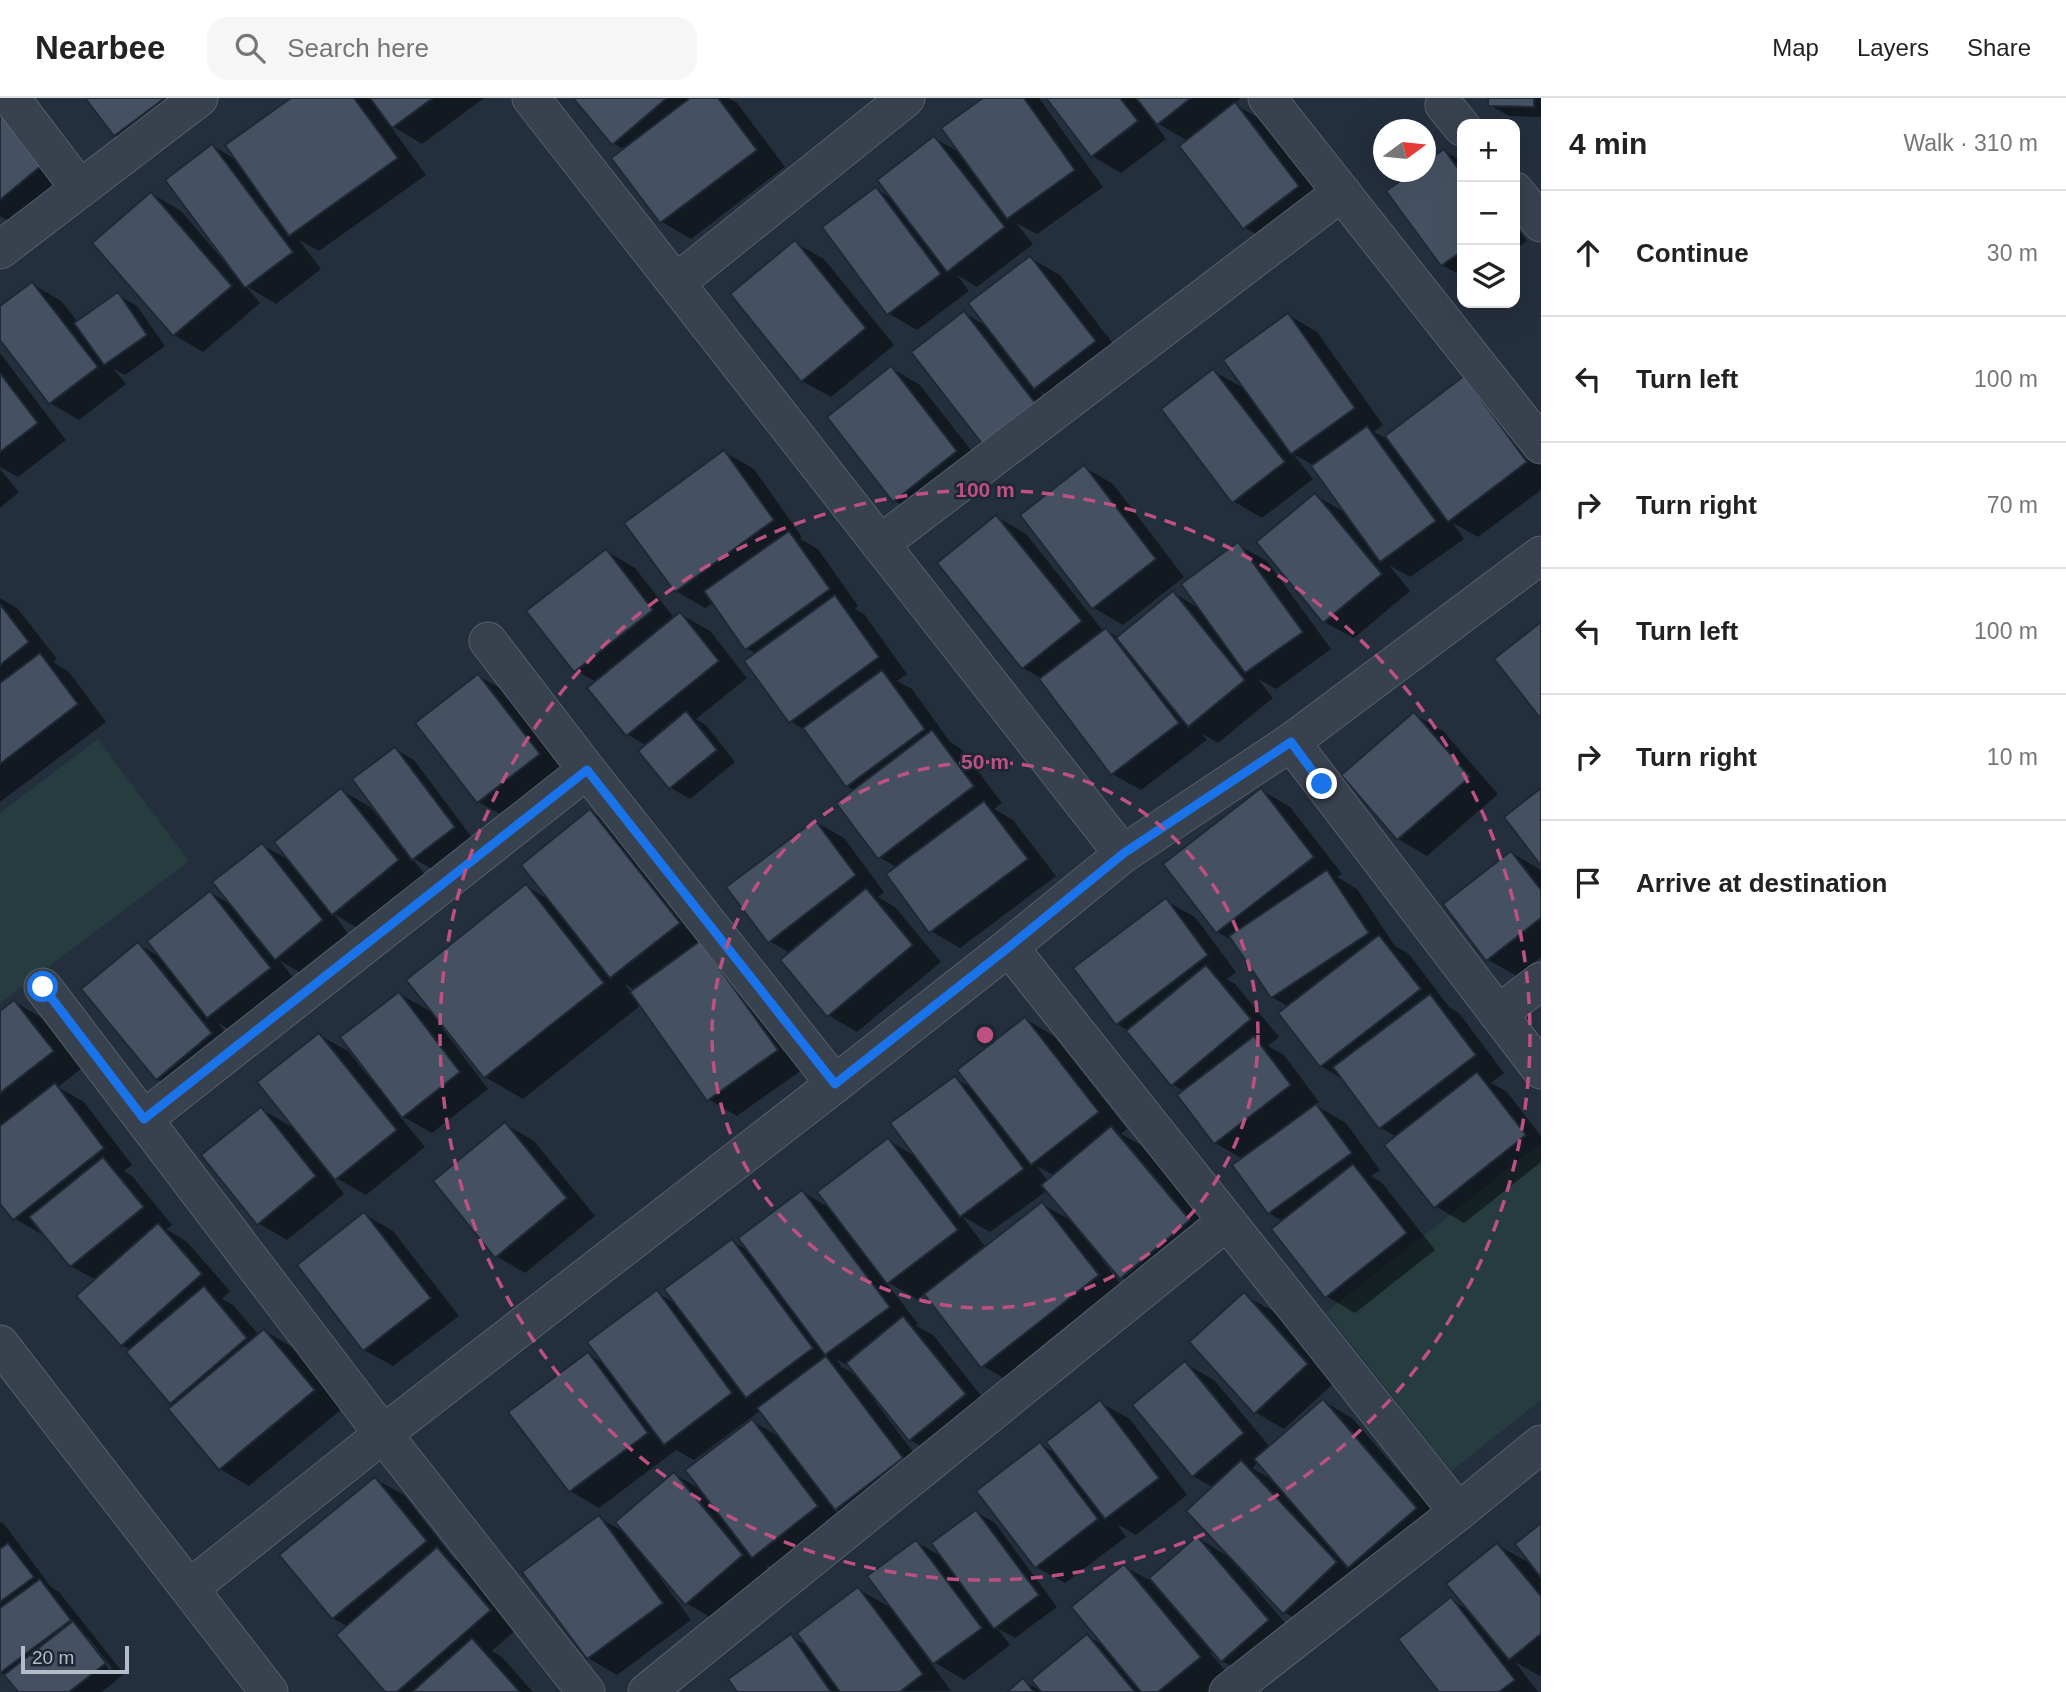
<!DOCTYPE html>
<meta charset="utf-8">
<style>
body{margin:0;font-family:Helvetica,sans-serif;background:#f6f6f6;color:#222}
.controls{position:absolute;right:21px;top:21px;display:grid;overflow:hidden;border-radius:14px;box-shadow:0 7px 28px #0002}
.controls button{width:63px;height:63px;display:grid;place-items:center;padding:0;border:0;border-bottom:2px solid #e0e0e0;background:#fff;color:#222;font:35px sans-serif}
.compass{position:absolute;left:1373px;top:21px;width:63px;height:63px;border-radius:50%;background:#fff;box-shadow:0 7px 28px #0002;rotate:75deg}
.scale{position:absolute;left:21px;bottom:18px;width:108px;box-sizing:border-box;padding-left:7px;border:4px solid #b4bcc9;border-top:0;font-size:19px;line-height:24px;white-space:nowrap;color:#b4bcc9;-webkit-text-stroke:5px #1d2633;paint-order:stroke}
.stop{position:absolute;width:21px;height:21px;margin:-16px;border:5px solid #1a73e8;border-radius:50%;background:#fff}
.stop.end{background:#1a73e8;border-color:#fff;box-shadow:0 2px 7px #0008}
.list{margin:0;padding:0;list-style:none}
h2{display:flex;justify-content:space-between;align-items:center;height:91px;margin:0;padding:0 28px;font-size:30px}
h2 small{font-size:23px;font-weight:400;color:#767676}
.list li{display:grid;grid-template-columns:46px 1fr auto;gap:21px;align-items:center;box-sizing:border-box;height:126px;padding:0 28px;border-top:2px solid #e0e0e0}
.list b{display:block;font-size:26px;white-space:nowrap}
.list em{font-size:23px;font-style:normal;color:#767676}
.icon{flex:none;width:38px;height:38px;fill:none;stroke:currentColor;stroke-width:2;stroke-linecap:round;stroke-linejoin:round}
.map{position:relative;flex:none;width:1541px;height:1594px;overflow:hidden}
header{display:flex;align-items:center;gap:42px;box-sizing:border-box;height:98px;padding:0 35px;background:#fff;border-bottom:2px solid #e0e0e0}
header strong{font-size:33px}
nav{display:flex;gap:38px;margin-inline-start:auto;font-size:24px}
.search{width:490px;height:63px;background:#f6f6f6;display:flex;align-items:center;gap:18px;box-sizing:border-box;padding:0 24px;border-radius:21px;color:#767676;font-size:26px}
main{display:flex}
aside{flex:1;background:#fff}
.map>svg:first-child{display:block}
.green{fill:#263c3f}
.shadow{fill:#0007;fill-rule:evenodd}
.building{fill:#455162;stroke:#1f2835;stroke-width:2}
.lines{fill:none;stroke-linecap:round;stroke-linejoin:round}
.minor-casing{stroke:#565f6c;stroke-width:39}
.minor{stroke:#38414e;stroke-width:37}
.route{stroke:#1a73e8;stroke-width:9}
.ring{fill:none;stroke:#bd5182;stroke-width:3.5;stroke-dasharray:12 9}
.centre{fill:#bd5182;stroke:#1d2633;stroke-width:3.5}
.ring-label{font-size:21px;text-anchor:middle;font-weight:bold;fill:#bd5182;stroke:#1d2633;stroke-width:5;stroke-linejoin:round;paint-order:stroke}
</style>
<header>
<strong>Nearbee</strong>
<div class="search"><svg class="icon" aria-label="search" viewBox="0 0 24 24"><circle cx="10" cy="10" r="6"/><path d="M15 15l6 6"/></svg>Search here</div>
<nav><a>Map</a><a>Layers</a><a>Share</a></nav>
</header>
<main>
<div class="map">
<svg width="1541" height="1594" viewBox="0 0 1541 1594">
<rect width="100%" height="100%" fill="#242f3e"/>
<!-- green -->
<g class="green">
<path d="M98,641L189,763L0,905V715Z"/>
<path d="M1541,1045V1302L1451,1373L1326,1214Z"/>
</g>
<!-- shadow -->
<g class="shadow">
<path d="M0,0L76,79L18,128L0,118Z"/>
<path d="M87,0H216L144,54L115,37Z"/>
<path d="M294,0H484L422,46L389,26L426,77L319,153L299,142L321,171L276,206L246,188L260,205L203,254L174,237L152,96L181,113L224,163L226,161L213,48L238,63Z"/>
<path d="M575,0H728L737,5L785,69L691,141L662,124L613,60L625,52L613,45Z"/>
<path d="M986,0H1039L1103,89L1037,136L1016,125L1033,146L977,189L957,177L969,193L917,232L888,215L876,91L893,101L934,40L961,55Z"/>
<path d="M1048,0H1241L1234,6L1264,23L1327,105L1273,146L1244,129L1188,43L1152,22L1166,41L1121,75L1092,58Z"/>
<path d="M1490,0H1541V19L1509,18L1489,7Z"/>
<path d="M1444,53L1462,63V178L1442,167L1389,93L1416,74H1426V66Z"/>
<path d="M1515,127L1527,143L1515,152Z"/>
<path d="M795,145L824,161L894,247L831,299L802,283Z"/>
<path d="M1030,160L1060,177L1124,260L1064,307L1040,293L1064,324L1014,363L964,215L988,229Z"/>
<path d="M32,186L61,203L78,224L118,197L137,208L165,248L125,277L114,271L126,286L79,322L50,305L0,239V211Z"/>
<path d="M1288,217L1317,234L1383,327L1374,334L1391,343L1464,280L1541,362V392L1478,439L1453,425L1464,441L1410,479L1389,467L1410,493L1354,540L1324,524L1315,397L1348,416L1313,367L1293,356L1313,381L1262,420L1233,403L1213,273L1247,292Z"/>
<path d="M0,255L66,342L18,379L0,369Z"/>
<path d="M891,270L920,287L985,370L924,419L895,403L829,319Z"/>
<path d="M724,354L754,371L802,439L800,441L818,451L858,508L855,511L864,516L907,576L897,583L912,591L950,644L961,651L1002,705L994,711L1013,722L1056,778L960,850L931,833L898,770L879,759L855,693L847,688L808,634L790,623L757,556L746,550L714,504L705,510L676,493Z"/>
<path d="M1084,369L1113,386L1184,479L1123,527L1094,510Z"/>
<path d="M0,371L19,394L0,410Z"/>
<path d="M997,419L1026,436L1104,534L1106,532L1119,540L1174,495L1202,512L1238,447L1267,463L1331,551L1276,591L1258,581L1273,600L1218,645L1201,635L1207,642L1141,692L1112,676L1043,581L1023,570Z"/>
<path d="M606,453L635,470L675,521L680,516L710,533L747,580L696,621L706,627L735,664L690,701L671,690L641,653L647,648L627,636L596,584L575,572Z"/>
<path d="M0,500L18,511L57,561L53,564L69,574L106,624L0,704Z"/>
<path d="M478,578L508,594L568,673L507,720L478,704Z"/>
<path d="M1414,616L1443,633L1498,696L1427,758L1398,741L1343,677Z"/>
<path d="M395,651L414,662L473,741L432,771L411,759L427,779L362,833L333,815L351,840L305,877L280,863L299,887L237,936L218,925L240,952L186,998L157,981L138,846L163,861L211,795L234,808L262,747L291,763L341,692L370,709L381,722L383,720Z"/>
<path d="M1261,692L1290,709L1342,776L1337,779L1357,791L1395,848L1409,856L1449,909L1459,915L1504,975L1491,985L1506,993L1541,1038V1064L1464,1125L1435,1108L1397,1039L1381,1030L1344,982L1321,968L1289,909L1272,899L1235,844L1217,834Z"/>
<path d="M590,713L619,730L806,969L737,1018L708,1001L641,907L523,1001L485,979L445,928L442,930L488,991L432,1035L398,1016L425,1049L366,1097L329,1076L344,1096L287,1142L258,1125L261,1011L297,1032L319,937L348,953L372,983L375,981L400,896L435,916L526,788L551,803ZM625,886L635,892L631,895Z"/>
<path d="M815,724L844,740L884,794L878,799L895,809L941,864L857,934L828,917L790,855L769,843Z"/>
<path d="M1512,755L1541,772V859L1517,878L1488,862Z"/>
<path d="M1166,803L1195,819L1236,874L1227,881L1235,886L1279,939L1268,948L1284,957L1319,1004L1315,1007L1346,1025L1380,1072L1371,1078L1382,1085L1435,1152L1355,1215L1326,1198L1283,1123L1269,1115L1243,1061L1215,1045L1184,993L1172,986L1129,933L1117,926Z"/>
<path d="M15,904L44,921L82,970L58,989L84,1004L132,1067L124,1073L132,1078L172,1127L166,1131L187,1144L230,1193L222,1201L233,1207L259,1237L265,1233L294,1250L343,1310L249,1388L220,1371L176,1307L171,1304L131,1252L122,1247L96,1182L71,1168L45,1136L43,1137L14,1120L0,1103V916Z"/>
<path d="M1025,921L1054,938L1127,1031L1121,1036L1141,1047L1218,1139L1150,1196L1121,1179L1106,1161L1103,1163L1127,1194L1012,1285L983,1268L926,1195L917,1201L885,1183L918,1226L916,1228L933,1237L994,1314L939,1359L910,1342L877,1300L874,1302L931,1378L865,1428L835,1411L846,1426L782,1476L765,1466L771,1474L715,1522L686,1505L660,1475L658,1477L691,1522L617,1577L588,1560L599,1420L626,1435L674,1376L702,1392L752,1323L783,1341L761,1312L694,1362L676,1352L599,1410L570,1393L588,1256L606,1267L657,1195L679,1207L732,1143L751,1154L803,1094L833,1112L888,1042L918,1060L955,980L974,991ZM1037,1068L1055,1078L1048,1084ZM1048,1092L1074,1124L1042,1106L986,1150L962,1118L990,1134ZM836,1261L852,1270L860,1280L840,1268L841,1267Z"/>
<path d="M505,1026L534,1043L595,1118L525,1175L496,1158Z"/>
<path d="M364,1116L393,1133L459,1218L393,1268L364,1252Z"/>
<path d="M1244,1197L1273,1213L1336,1283L1284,1331L1255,1314Z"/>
<path d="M1185,1265L1214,1282L1270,1349L1323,1303L1352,1320L1445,1427L1313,1531L1284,1514L1237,1464L1235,1466L1297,1539L1251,1579L1222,1563L1213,1552L1210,1555L1229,1577L1207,1594H1044L1087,1538L1105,1548L1124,1468L1149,1482L1198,1440L1231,1460L1214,1390L1193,1378ZM1259,1364L1274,1383L1252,1370Z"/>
<path d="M1101,1305L1130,1321L1187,1397L1136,1437L1117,1426L1126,1439L1065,1485L1036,1469L1040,1346L1058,1357Z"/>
<path d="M375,1381L404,1397L454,1461L466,1468L519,1529L492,1553L502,1559L533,1594H387L348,1529L333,1520Z"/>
<path d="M976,1414L995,1425L1057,1509L1015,1540L997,1530L1010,1547L964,1582L927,1560L951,1593L739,1594L791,1539L809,1549L858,1491L895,1512L916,1444L946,1461Z"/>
<path d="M0,1424L4,1426L51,1489L59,1494L124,1576L102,1594H20L9,1580L0,1575ZM83,1539H88L112,1570L110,1573Z"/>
<path d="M1541,1428V1577L1540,1578L1515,1564L1538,1594H1442L1451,1502L1469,1512L1497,1447L1533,1467L1517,1447Z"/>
<path d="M1023,1583L1043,1594H1010Z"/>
</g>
<!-- building -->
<g class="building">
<path d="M85,0H165L114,38Z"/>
<path d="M291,0H354L398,60L289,138L225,47Z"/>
<path d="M370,0H433L392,30Z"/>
<path d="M573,0H667L612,47Z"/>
<path d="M690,0H718L757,52L660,125L611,60Z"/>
<path d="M983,0H1024L1075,72L1007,121L941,30Z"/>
<path d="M1046,0H1120L1138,23L1091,59Z"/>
<path d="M1136,0H1191L1157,27Z"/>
<path d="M1488,0H1534V9L1488,8Z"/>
<path d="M0,4L48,62L0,102Z"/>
<path d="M1235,4L1299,88L1243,131L1179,48Z"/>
<path d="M934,38L1005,129L947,174L877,82Z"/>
<path d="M212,46L293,154L245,190L165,82Z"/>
<path d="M1444,51L1462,76V153L1441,168L1386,93L1413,74H1426V64Z"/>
<path d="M876,89L941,176L887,217L822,129Z"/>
<path d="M151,94L232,188L173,238L92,145Z"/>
<path d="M795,142L866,230L801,284L730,196Z"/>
<path d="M1030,158L1096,243L1034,291L968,205Z"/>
<path d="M32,184L98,269L49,306L0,242V208Z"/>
<path d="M118,194L147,237L104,267L74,225Z"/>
<path d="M964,213L1036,306L983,347L911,254Z"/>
<path d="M1288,215L1355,310L1291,356L1223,262Z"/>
<path d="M891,268L957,353L893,404L827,319Z"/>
<path d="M1213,271L1285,364L1232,405L1161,311Z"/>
<path d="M0,275L38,325L0,354Z"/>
<path d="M1464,278L1527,364L1448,424L1385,338Z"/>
<path d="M1367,328L1436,423L1380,464L1311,368Z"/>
<path d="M724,352L774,422L675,494L624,425Z"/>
<path d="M1084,367L1156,461L1092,511L1020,417Z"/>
<path d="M1315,395L1382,476L1323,525L1256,444Z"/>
<path d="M996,417L1082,523L1022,571L937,465Z"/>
<path d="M789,433L830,491L745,552L704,493Z"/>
<path d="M1238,444L1303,534L1245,575L1181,486Z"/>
<path d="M606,451L653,512L574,574L526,513Z"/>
<path d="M1173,493L1245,582L1188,629L1116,540Z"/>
<path d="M835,497L879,559L789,625L744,563Z"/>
<path d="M0,506L29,544L0,567Z"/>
<path d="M680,514L719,563L626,638L587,590Z"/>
<path d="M1541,524V621L1494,561Z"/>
<path d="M1106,530L1179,625L1111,677L1039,581Z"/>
<path d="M40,555L78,606L0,666V585Z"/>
<path d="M882,572L925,631L846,689L803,630Z"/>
<path d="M478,576L540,656L477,705L415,625Z"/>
<path d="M686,613L717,652L669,691L638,653Z"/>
<path d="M1414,614L1470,679L1397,742L1341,677Z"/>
<path d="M932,632L974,688L878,761L836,705Z"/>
<path d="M395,649L455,729L412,762L352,681Z"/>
<path d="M341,690L399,762L332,817L274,744Z"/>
<path d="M1261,690L1314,759L1216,835L1163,766Z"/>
<path d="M1541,690V768L1504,719Z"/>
<path d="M984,703L1028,761L929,835L886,776Z"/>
<path d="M590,711L680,825L610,880L521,767Z"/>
<path d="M815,722L856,777L768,845L726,789Z"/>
<path d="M262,745L323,822L275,862L212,784Z"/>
<path d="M1511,753L1541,792V820L1486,863L1443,806Z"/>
<path d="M1327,772L1369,835L1271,900L1229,838Z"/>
<path d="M526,786L604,885L484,980L406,882Z"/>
<path d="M866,790L913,847L827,919L780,862Z"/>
<path d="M210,793L271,870L207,920L147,843Z"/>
<path d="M1166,800L1208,857L1116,927L1073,870Z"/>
<path d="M1379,837L1421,891L1320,969L1278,915Z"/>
<path d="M700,843L778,952L707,1003L630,894Z"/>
<path d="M138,844L212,935L156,982L81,891Z"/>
<path d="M1206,867L1251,921L1171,988L1126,933Z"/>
<path d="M399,894L460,974L402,1020L340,939Z"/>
<path d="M1430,896L1476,957L1379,1031L1333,969Z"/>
<path d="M14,902L54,953L0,995V913Z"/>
<path d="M1025,919L1099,1014L1031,1067L957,972Z"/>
<path d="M319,935L397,1032L335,1082L257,984Z"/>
<path d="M1254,938L1291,987L1214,1046L1177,997Z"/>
<path d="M1477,974L1526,1037L1434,1110L1384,1047Z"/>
<path d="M955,978L1024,1071L960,1119L890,1025Z"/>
<path d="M55,985L104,1050L13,1122L0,1106V1028Z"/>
<path d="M1316,1006L1352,1055L1268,1116L1232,1067Z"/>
<path d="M261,1009L316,1078L257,1127L201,1057Z"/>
<path d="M505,1024L567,1100L495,1160L433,1083Z"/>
<path d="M1111,1028L1190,1122L1120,1181L1041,1087Z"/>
<path d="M888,1040L958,1132L887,1186L817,1094Z"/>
<path d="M103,1059L144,1109L70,1169L29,1119Z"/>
<path d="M1353,1066L1407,1135L1325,1200L1271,1131Z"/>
<path d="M802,1092L890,1209L825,1257L738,1140Z"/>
<path d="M1042,1104L1099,1177L981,1270L924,1196Z"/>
<path d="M364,1114L431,1200L363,1253L297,1167Z"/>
<path d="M158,1125L202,1176L121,1248L76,1198Z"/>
<path d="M732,1141L813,1250L746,1300L664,1191Z"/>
<path d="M204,1188L247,1240L170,1306L126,1254Z"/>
<path d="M657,1192L732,1295L664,1347L587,1244Z"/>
<path d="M1244,1194L1308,1266L1254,1316L1189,1244Z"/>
<path d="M903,1218L966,1296L909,1343L846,1265Z"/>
<path d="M264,1231L315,1292L219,1372L168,1311Z"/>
<path d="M588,1254L648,1335L569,1394L508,1314Z"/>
<path d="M826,1258L903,1360L835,1412L757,1310Z"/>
<path d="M1185,1263L1244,1335L1192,1379L1132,1307Z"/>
<path d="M1323,1301L1417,1410L1348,1470L1254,1361Z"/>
<path d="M1100,1302L1159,1380L1105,1421L1046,1344Z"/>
<path d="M752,1321L818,1408L752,1460L685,1372Z"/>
<path d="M1040,1344L1098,1421L1035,1470L976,1393Z"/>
<path d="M1241,1362L1337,1464L1283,1516L1186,1413Z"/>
<path d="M674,1374L743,1457L685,1507L615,1424Z"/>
<path d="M375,1379L427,1443L332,1521L279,1457Z"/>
<path d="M976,1412L1039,1497L994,1531L931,1445Z"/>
<path d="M599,1417L663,1505L587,1561L522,1474Z"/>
<path d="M1541,1425V1480L1515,1446Z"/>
<path d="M1197,1438L1269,1522L1221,1564L1149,1480Z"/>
<path d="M916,1442L982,1530L933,1566L867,1478Z"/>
<path d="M8,1445L34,1479L0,1504V1451Z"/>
<path d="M1497,1445L1541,1498V1536L1509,1562L1446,1486Z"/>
<path d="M437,1449L491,1512L397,1594H385L336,1537Z"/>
<path d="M1124,1466L1201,1559L1158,1594H1141L1071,1509Z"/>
<path d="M40,1481L71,1522L0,1575V1510Z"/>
<path d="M858,1489L923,1576L900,1594H840L797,1535Z"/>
<path d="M1451,1499L1515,1582L1499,1594H1439L1398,1541Z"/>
<path d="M73,1523L106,1565L69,1594H18L4,1577Z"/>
<path d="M791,1536L831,1594H737L728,1581Z"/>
<path d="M1087,1536L1135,1594H1041L1031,1582Z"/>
<path d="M472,1540L520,1594H412Z"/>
<path d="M1023,1580L1034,1594H1007Z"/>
</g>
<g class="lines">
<defs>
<g id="minor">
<path d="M11,0L80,91"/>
<path d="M531,0L1123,756"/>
<path d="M1267,0L1541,347"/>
<path d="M1444,7L1462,29"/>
<path d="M1515,93L1541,125"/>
<path d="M0,152L199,0"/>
<path d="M677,184L906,0"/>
<path d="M880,446L1342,94"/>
<path d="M488,543L587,672L835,986"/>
<path d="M1291,644L1541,972"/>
<path d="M1009,849L1458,1414"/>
<path d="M43,889L383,1336L586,1594"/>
<path d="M1498,916L1541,883"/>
<path d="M144,1021L587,672"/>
<path d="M0,1246L269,1594"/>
<path d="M190,1490L383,1336L835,986L1009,849L1123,756L1291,644L1541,457"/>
<path d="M647,1594L1226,1124"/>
<path d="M1228,1594L1458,1414L1541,1346"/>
</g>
</defs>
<!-- minor casing -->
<use href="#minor" class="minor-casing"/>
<!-- minor -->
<use href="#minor" class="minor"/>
</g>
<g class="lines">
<!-- route -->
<path class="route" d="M43,889L144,1021L587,672L835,986L1009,849L1124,755L1291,644L1322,686"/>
</g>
<!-- distance rings -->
<g class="ring">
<circle cx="985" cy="937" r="273"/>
<circle cx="985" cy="937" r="545"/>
</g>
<circle cx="985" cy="937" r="10" class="centre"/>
<g class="ring-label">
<text x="985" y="399">100 m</text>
<text x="985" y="671">50 m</text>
</g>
</svg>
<div class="controls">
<button>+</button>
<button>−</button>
<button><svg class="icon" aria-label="layers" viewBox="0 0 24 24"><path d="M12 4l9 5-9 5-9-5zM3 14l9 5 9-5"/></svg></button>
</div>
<svg class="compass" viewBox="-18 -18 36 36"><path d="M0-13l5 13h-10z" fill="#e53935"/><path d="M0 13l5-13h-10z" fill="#767676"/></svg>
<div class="scale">20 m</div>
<div class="stop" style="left:43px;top:889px"></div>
<div class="stop end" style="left:1322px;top:686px"></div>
</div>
<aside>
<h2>4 min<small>Walk · 310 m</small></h2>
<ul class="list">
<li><svg class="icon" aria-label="ahead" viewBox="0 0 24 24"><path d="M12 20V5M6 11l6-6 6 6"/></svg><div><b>Continue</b></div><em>30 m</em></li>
<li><svg class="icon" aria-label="left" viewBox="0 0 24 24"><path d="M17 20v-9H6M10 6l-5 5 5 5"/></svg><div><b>Turn left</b></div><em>100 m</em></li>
<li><svg class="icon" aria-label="right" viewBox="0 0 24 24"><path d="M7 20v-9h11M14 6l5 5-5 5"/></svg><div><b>Turn right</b></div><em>70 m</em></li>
<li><svg class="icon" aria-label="left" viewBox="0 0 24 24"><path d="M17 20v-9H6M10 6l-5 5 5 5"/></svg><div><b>Turn left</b></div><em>100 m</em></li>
<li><svg class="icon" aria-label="right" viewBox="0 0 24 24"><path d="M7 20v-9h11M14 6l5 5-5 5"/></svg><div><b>Turn right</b></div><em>10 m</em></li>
<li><svg class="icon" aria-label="arrive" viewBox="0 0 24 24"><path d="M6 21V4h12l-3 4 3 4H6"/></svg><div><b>Arrive at destination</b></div></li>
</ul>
</aside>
</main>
